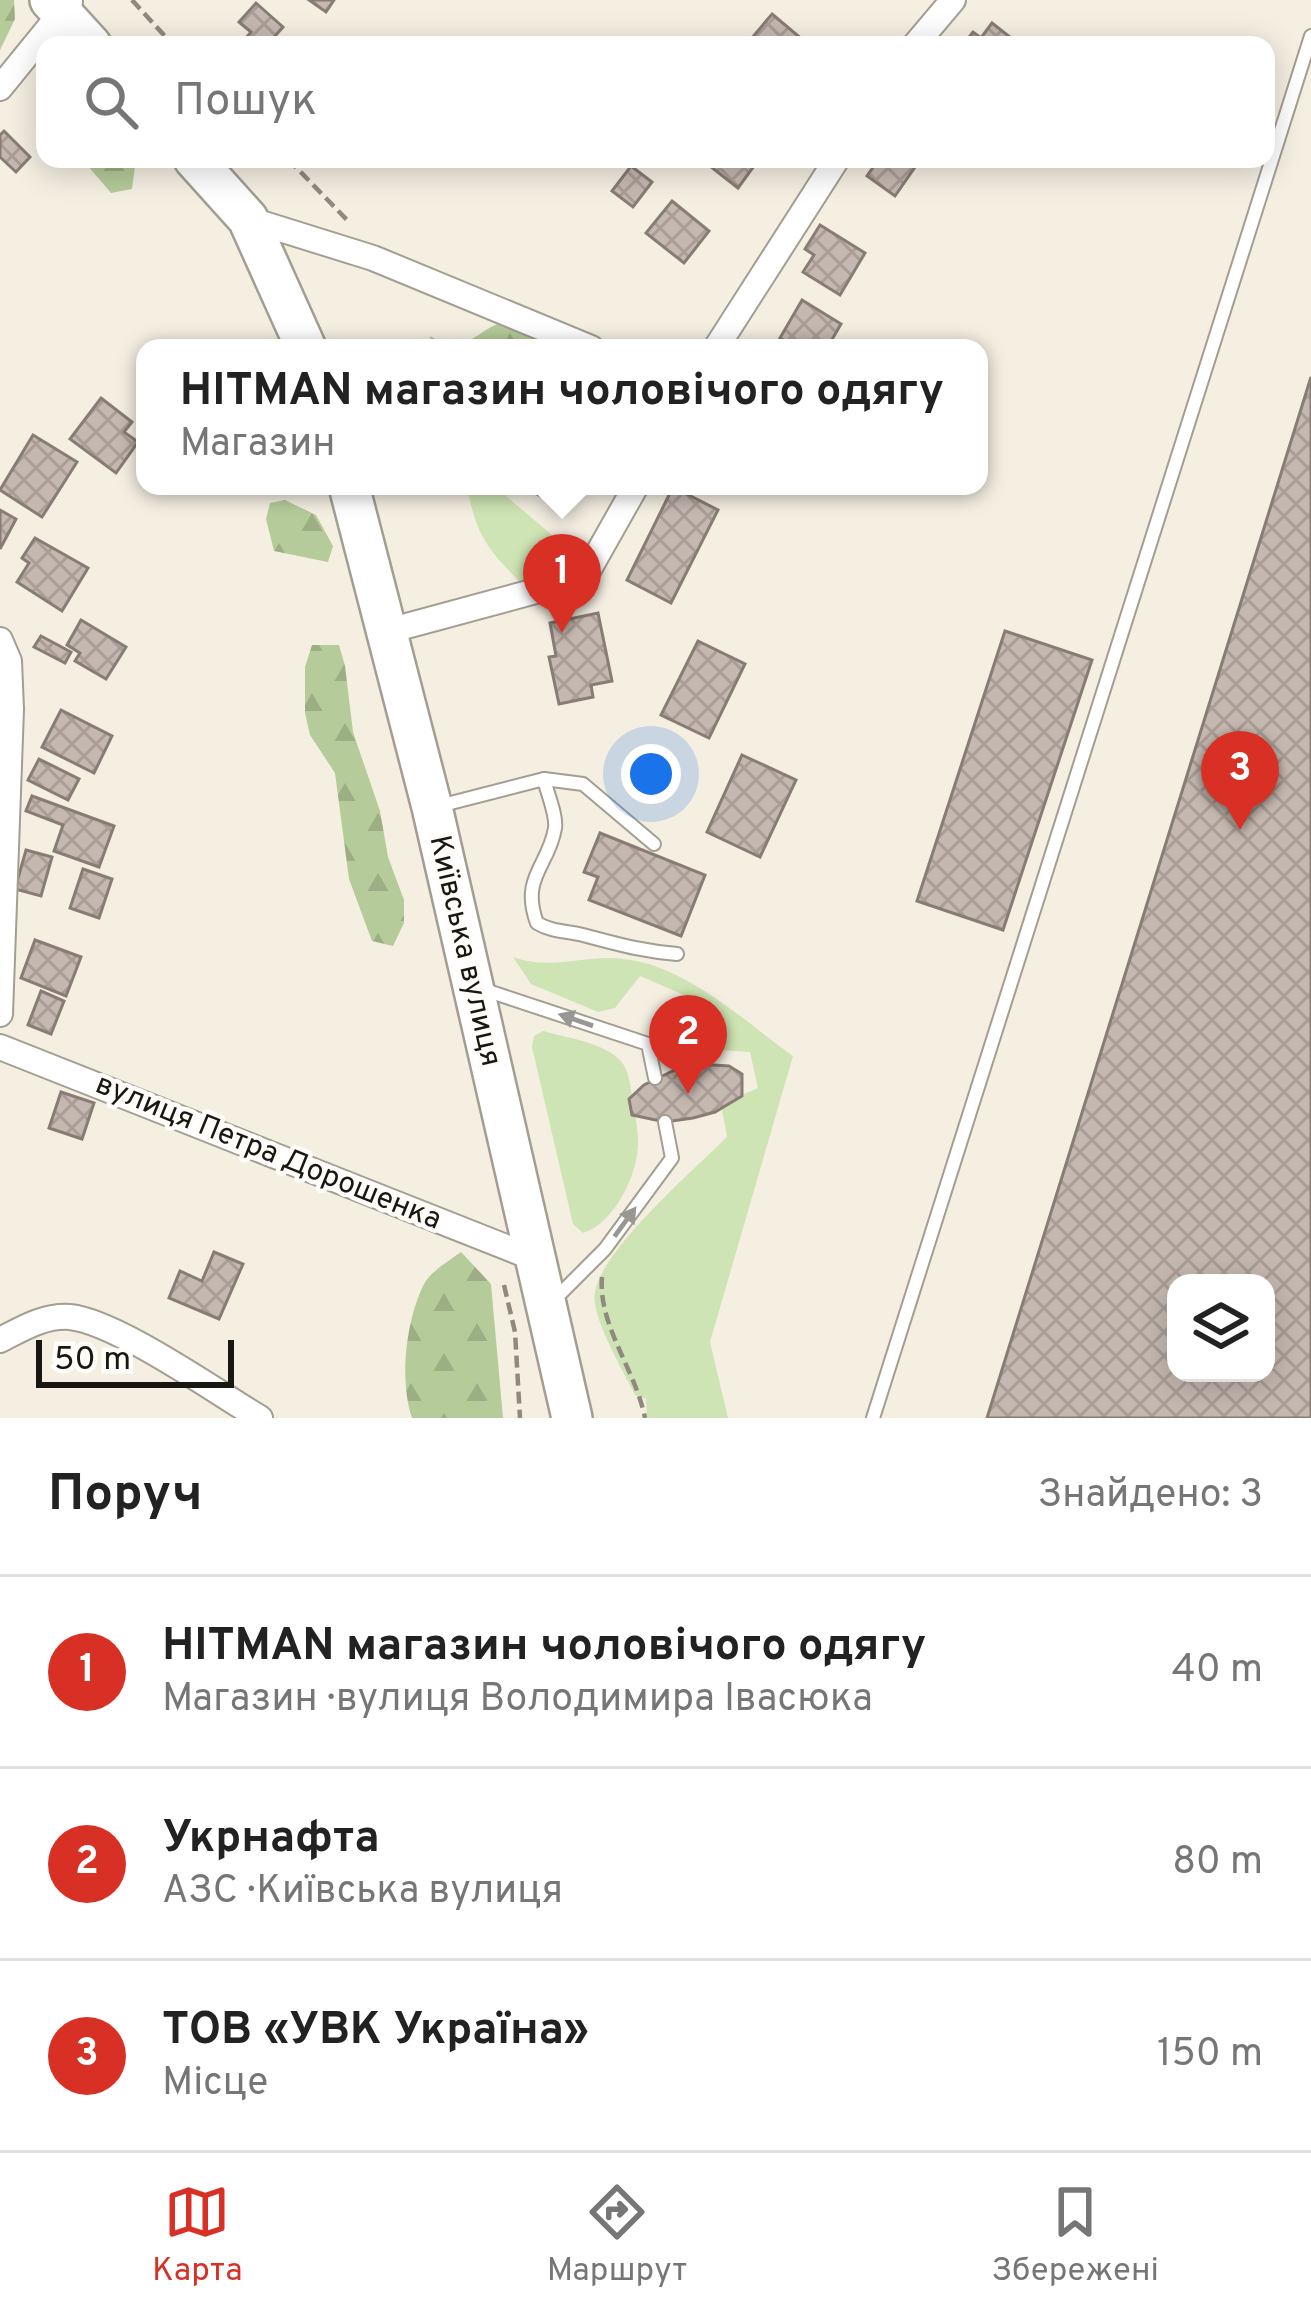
<!DOCTYPE html>
<html lang="uk">
<meta charset="utf-8">
<style>
body{margin:0;font-family:Overpass,sans-serif;background:#f6f6f6;color:#222}
.controls{position:absolute;right:36px;bottom:36px;display:grid;overflow:hidden;border-radius:24px;box-shadow:0 6px 30px #0003}
.controls button{width:108px;height:108px;display:grid;place-items:center;padding:0;border:0;border-bottom:3px solid #e0e0e0;background:#fff;color:#222;font:60px sans-serif}
.scale{position:absolute;left:36px;bottom:30px;width:198px;box-sizing:border-box;padding-left:12px;border:6px solid #191712;border-top:0;font-size:33px;line-height:42px;white-space:nowrap;color:#191712;-webkit-text-stroke:9px #fefdfa;paint-order:stroke}
.you{position:absolute;left:651px;top:774px;width:42px;height:42px;margin:-30px;border:9px solid #fff;border-radius:50%;background:#1a73e8;box-shadow:0 0 0 18px #1a73e833}
.badge{display:grid;place-items:center;width:78px;height:78px;border-radius:50%;background:#d93025;color:#fff;font-size:39px;font-weight:700}
.pin{position:absolute;translate:-50% -99px;filter:drop-shadow(0 3px 6px #0008)}
.pin::after{content:'';position:absolute;top:63px;width:42px;height:36px;background:inherit;clip-path:polygon(0 0,100% 0,50% 100%)}
.popup{position:absolute;left:136px;top:339px;width:852px;height:156px;box-sizing:border-box;display:grid;place-content:center;border-radius:24px;background:#fff;filter:drop-shadow(0 3px 9px #0005);font-size:39px;white-space:nowrap;color:#767676}
.popup b{font-size:45px;color:#222}
.popup::after{content:'';position:absolute;left:50%;top:100%;margin-left:-24px;border:24px solid transparent;border-top-color:#fff}
.list{margin:0;padding:0;list-style:none}
h2{display:flex;justify-content:space-between;align-items:center;height:156px;margin:0;padding:0 48px;font-size:51px}
h2 small{font-size:39px;font-weight:400;color:#767676}
.list li{display:grid;grid-template-columns:78px 1fr auto;gap:36px;align-items:center;box-sizing:border-box;height:192px;padding:0 48px;border-top:3px solid #e0e0e0}
.list b{display:block;font-size:45px;white-space:nowrap}
.list p{margin:0;font-size:39px;white-space:nowrap;color:#767676}
.list em{font-size:39px;font-style:normal;color:#767676}
.icon{flex:none;width:66px;height:66px;fill:none;stroke:currentColor;stroke-width:2;stroke-linecap:round;stroke-linejoin:round}
.map{position:relative;flex:none;width:1311px;height:1418px;overflow:hidden}
.search{position:absolute;background:#fff;box-shadow:0 6px 30px #0003;left:36px;right:36px;top:36px;height:132px;display:flex;align-items:center;gap:30px;box-sizing:border-box;padding:0 42px;border-radius:24px;color:#767676;font-size:45px}
.sheet{height:732px;background:#fff}
nav{display:flex;justify-content:space-around;align-items:center;box-sizing:border-box;height:168px;border-top:3px solid #e0e0e0;background:#fff;font-size:33px;color:#767676}
nav a{display:grid;justify-items:center;gap:6px}
nav .on{color:#d93025}
.map>svg:first-child{display:block}
.grass{fill:#cee4b4}
.forest{fill:url(#forest-firs)}
.building{fill:url(#building-cross-hatch);stroke:#887c74;stroke-width:3;fill-rule:evenodd}
.lines{fill:none;stroke-linecap:round;stroke-linejoin:round}
.service-casing{stroke:#a39e92;stroke-width:16}
.minor-casing{stroke:#a39e92;stroke-width:28}
.trunk-casing{stroke:#a39e92;stroke-width:44}
.path{stroke:#8e8a80;stroke-width:4.5;stroke-dasharray:12 6;stroke-linecap:butt}
.service{stroke:#fff;stroke-width:12}
.minor{stroke:#fff;stroke-width:24}
.trunk{stroke:#fff;stroke-width:39}
.tree{fill:#949f72}
.oneway{fill:#989794}
.labels{text-anchor:middle;dominant-baseline:central;stroke-width:9;stroke-linejoin:round;paint-order:stroke}
.street-label{font-size:30px;fill:#191712;stroke:#fefdfa}
</style>
<div class="map">
<svg width="1311" height="1418" viewBox="0 0 1311 1418">
<defs>
<pattern id="forest-firs" width="22" height="20" patternUnits="userSpaceOnUse" patternTransform="scale(3)"><rect width="22" height="20" fill="#b5cb9a"/><path d="M5 1l3.5 6h-7zM16 11l3.5 6h-7z" fill="#9bae84"/></pattern>
<pattern id="building-cross-hatch" width="8" height="8" patternUnits="userSpaceOnUse" patternTransform="scale(3)"><rect width="8" height="8" fill="#c5b8b0"/><path d="M0 0l8 8M0 8l8-8" fill="none" stroke="#a99d96"/></pattern>
</defs>
<rect width="100%" height="100%" fill="#f5efe2"/>
<!-- grass -->
<g class="grass">
<path d="M467,486H494L558,540L523,585C488,550 476,536 467,486Z"/>
<path d="M513,957C554,971 585,954 624,959C687,966 744,1021 793,1056L710,1342L728,1418H647L646,1399L635,1395C624,1372 590,1316 595,1292C603,1248 694,1170 727,1137L721,1104L758,1088L750,1052L716,1050V1009L640,976L615,1008L598,1012L531,984Z"/>
<path d="M543,1031C567,1038 603,1042 621,1061C629,1071 630,1084 632,1096C634,1111 638,1127 638,1142C639,1173 614,1224 583,1233L573,1224L532,1047L534,1036Z"/>
</g>
<!-- forest -->
<g class="forest">
<path d="M0,0H14L15,19L0,50Z"/>
<path d="M82,159H136L132,189L111,193Z"/>
<path d="M509,320L589,338L605,348H431L430,336L449,347C476,343 482,327 509,320Z"/>
<path d="M285,500L316,515L333,546L328,562L274,551L266,519L270,503Z"/>
<path d="M312,645H339L345,666L353,732L380,811L388,857L404,900V923L393,946L372,941L349,879L335,773L310,735L305,713V667Z"/>
<path d="M461,1252L491,1284L503,1418H412C399,1380 406,1320 424,1284C431,1271 449,1261 461,1252Z"/>
</g>
<!-- building -->
<g class="building">
<path d="M309,0H334L326,12Z"/>
<path d="M256,3L283,27L267,45H250L244,40L251,32L239,22Z"/>
<path d="M772,14L809,45H746Z"/>
<path d="M992,23L1020,45H963L973,32L981,38Z"/>
<path d="M4,131L30,157L16,172L0,157V135Z"/>
<path d="M701,159H759L738,188Z"/>
<path d="M879,159H904L915,167L895,196L867,176Z"/>
<path d="M631,166L652,182L633,207L612,191Z"/>
<path d="M672,201L709,231L684,263L646,233Z"/>
<path d="M820,225L865,253L840,295L803,272L814,255L805,249Z"/>
<path d="M802,300L841,324L827,348H796L780,338Z"/>
<path d="M1311,377V1418H987ZM1176,1283H1266V1373H1176Z"/>
<path d="M101,398L132,422L124,432L138,442L116,473L70,439Z"/>
<path d="M33,435L77,462L42,517L0,490Z"/>
<path d="M521,486H564L555,503Z"/>
<path d="M673,487L718,510L671,603L627,580Z"/>
<path d="M0,510L16,519L0,549Z"/>
<path d="M35,538L88,568L62,611L17,582L29,563L22,558Z"/>
<path d="M598,613L612,681L591,685L593,697L559,704L549,657L556,656L550,623Z"/>
<path d="M81,620L126,647L106,679L75,661L80,653L67,645Z"/>
<path d="M1005,631L1092,660L1003,930L917,901Z"/>
<path d="M41,636L71,652L65,663L34,647Z"/>
<path d="M698,641L745,664L709,738L661,715Z"/>
<path d="M61,710L112,736L94,773L42,747Z"/>
<path d="M742,755L796,780L760,857L707,832Z"/>
<path d="M39,759L79,779L68,800L28,780Z"/>
<path d="M32,796L114,826L99,867L54,851L63,825L26,811Z"/>
<path d="M600,833L705,875L681,936L589,900L598,877L584,872Z"/>
<path d="M26,850L52,857L41,896L15,889Z"/>
<path d="M83,869L112,879L99,918L70,908Z"/>
<path d="M35,940L81,957L66,996L21,978Z"/>
<path d="M41,991L64,1001L51,1034L28,1025Z"/>
<path d="M697,1064L729,1066L742,1074V1096L715,1112L693,1118L665,1122L632,1115L629,1099L644,1085L681,1067Z"/>
<path d="M61,1092L94,1103L82,1139L49,1128Z"/>
<path d="M214,1252L243,1264L219,1319L169,1298L180,1271L202,1281Z"/>
</g>
<g class="lines">
<defs>
<g id="service">
<path d="M544,779L583,784L654,844"/>
<path d="M439,806L544,779C547,793 557,815 555,828C549,866 520,877 537,923C552,932 567,931 583,935C618,944 640,951 677,954"/>
<path d="M482,989L648,1044L655,1078"/>
<path d="M551,1303L605,1249L672,1158L665,1122"/>
<path d="M873,1418L1311,36"/>
</g>
<g id="minor">
<path d="M915,45L953,0"/>
<path d="M0,88L70,2"/>
<path d="M248,219L373,258L591,348"/>
<path d="M716,348L837,159"/>
<path d="M388,631L584,578L636,486"/>
<path d="M0,640L9,661L11,709L0,1014"/>
<path d="M0,1047L536,1259"/>
<path d="M0,1340C22,1329 44,1315 70,1317C117,1322 216,1392 260,1418"/>
</g>
<g id="trunk">
<path d="M50,0L91,45"/>
<path d="M194,159L248,219L306,348"/>
<path d="M349,486L432,807L572,1418"/>
</g>
</defs>
<!-- service casing -->
<use href="#service" class="service-casing"/>
<!-- minor casing -->
<use href="#minor" class="minor-casing"/>
<!-- trunk casing -->
<use href="#trunk" class="trunk-casing"/>
<!-- path -->
<g class="path">
<path d="M132,0L173,45"/>
<path d="M288,159L350,223"/>
<path d="M602,1277C598,1326 635,1368 645,1418"/>
<path d="M504,1285L515,1332L520,1418"/>
</g>
<!-- service -->
<use href="#service" class="service"/>
<!-- minor -->
<use href="#minor" class="minor"/>
<!-- trunk -->
<use href="#trunk" class="trunk"/>
</g>
<!-- trees -->
<circle class="tree" cx="534" cy="574" r="10"/>
<!-- one-way arrows -->
<defs><path id="oneway-solid" d="M-6-.8H1V-3.2L6.5 0L1 3.2V.8H-6Z" transform="scale(3)"/></defs>
<g class="oneway">
<use href="#oneway-solid" transform="translate(576 1020) rotate(-161)"/>
<use href="#oneway-solid" transform="translate(625 1222) rotate(-54)"/>
</g>
<g class="labels">
<!-- street labels -->
<g class="street-label">
<text transform="translate(464 951) rotate(77)">Київська вулиця</text>
<text transform="translate(268 1153) rotate(22)">вулиця Петра Дорошенка</text>
</g>
</g>
</svg>
<div class="controls">
<button><svg class="icon" aria-label="layers" viewBox="0 0 24 24"><path d="M12 4l9 5-9 5-9-5zM3 14l9 5 9-5"/></svg></button>
</div>
<div class="scale">50 m</div>
<div class="you"></div>
<div class="pin badge" style="left:562px;top:633px">1</div>
<div class="popup"><b>HITMAN магазин чоловічого одягу</b>Магазин</div>
<div class="pin badge" style="left:688px;top:1094px">2</div>
<div class="pin badge" style="left:1240px;top:830px">3</div>
<div class="search"><svg class="icon" aria-label="search" viewBox="0 0 24 24"><circle cx="10" cy="10" r="6"/><path d="M15 15l6 6"/></svg>Пошук</div>
</div>
<section class="sheet">
<h2>Поруч<small>Знайдено: 3</small></h2>
<ul class="list">
<li><span class="badge">1</span><div><b>HITMAN магазин чоловічого одягу</b><p>Магазин · вулиця Володимира Івасюка</p></div><em>40 m</em></li>
<li><span class="badge">2</span><div><b>Укрнафта</b><p>АЗС · Київська вулиця</p></div><em>80 m</em></li>
<li><span class="badge">3</span><div><b>ТОВ «УВК Україна»</b><p>Місце</p></div><em>150 m</em></li>
</ul>
</section>
<nav>
<a class="on"><svg class="icon" aria-label="map" viewBox="0 0 24 24"><path d="M3 6l6-2 6 2 6-2v14l-6 2-6-2-6 2zM9 4v14M15 6v14"/></svg>Карта</a>
<a><svg class="icon" aria-label="directions" viewBox="0 0 24 24"><path d="M12 3l9 9-9 9-9-9zM9 14v-3h6M13 9l2 2-2 2"/></svg>Маршрут</a>
<a><svg class="icon" aria-label="saved" viewBox="0 0 24 24"><path d="M7 4h10v16l-5-4-5 4z"/></svg>Збережені</a>
</nav>
